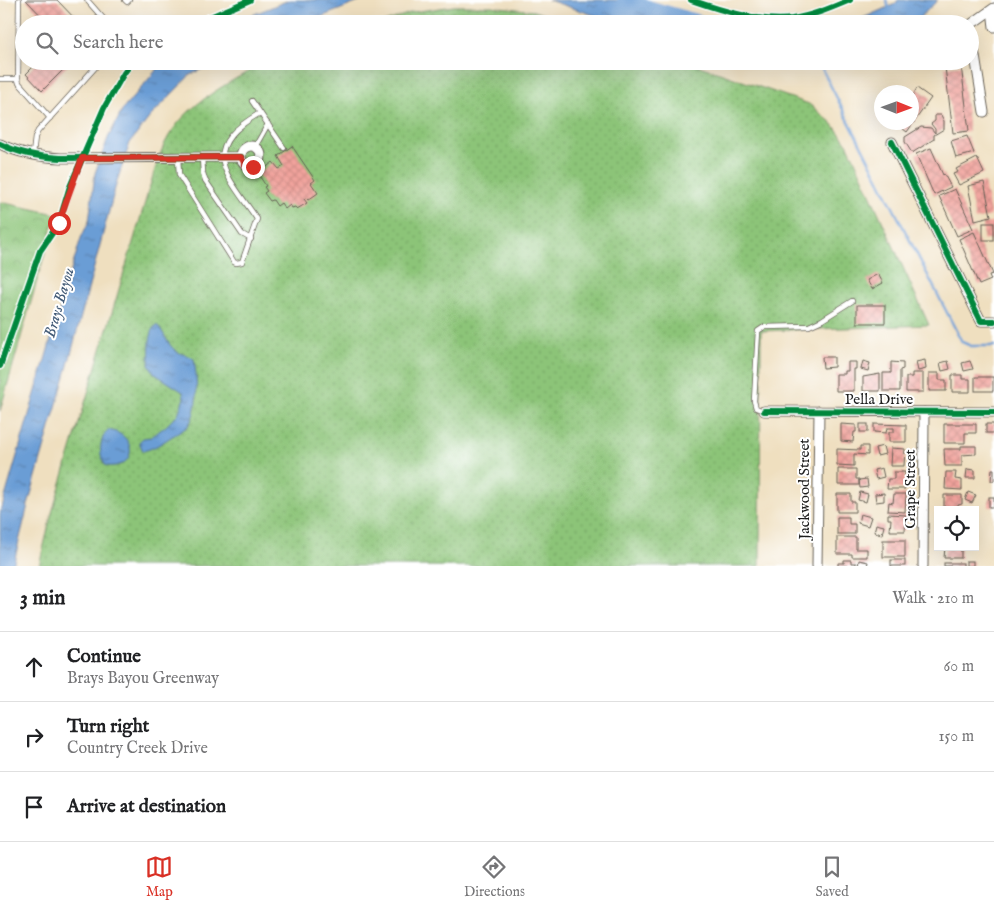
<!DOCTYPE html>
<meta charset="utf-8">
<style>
body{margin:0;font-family:"IM FELL English",serif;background:#f6f6f6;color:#202124}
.controls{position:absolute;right:15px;bottom:15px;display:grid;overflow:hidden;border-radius:0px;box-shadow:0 5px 20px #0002}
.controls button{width:45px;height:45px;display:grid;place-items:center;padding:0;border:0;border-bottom:1px solid #e0e0e0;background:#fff;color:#202124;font:25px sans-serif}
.compass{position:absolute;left:874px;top:85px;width:45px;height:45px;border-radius:50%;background:#fff;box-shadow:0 5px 20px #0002;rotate:91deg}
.stop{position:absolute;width:15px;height:15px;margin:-11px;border:4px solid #d93025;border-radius:50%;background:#fff}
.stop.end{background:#d93025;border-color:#fff;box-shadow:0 1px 5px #0008}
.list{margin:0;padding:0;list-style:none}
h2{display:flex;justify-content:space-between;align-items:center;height:65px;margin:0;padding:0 20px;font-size:21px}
h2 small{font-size:16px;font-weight:400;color:#757577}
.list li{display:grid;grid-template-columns:32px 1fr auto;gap:15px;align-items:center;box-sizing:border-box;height:70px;padding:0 20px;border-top:1px solid #e0e0e0}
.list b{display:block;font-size:19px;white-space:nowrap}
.list p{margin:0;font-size:16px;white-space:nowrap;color:#757577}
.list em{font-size:16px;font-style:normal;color:#757577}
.icon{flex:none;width:28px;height:28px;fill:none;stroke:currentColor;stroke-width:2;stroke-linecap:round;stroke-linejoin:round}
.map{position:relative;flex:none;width:994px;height:566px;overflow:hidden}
.search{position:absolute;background:#fff;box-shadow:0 5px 20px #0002;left:15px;right:15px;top:15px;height:55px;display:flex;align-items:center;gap:12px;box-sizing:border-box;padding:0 18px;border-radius:28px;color:#757577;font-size:19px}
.sheet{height:275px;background:#fff}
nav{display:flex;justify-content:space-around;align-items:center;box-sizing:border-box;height:70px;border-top:1px solid #e0e0e0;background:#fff;font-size:14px;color:#757577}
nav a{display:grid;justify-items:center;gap:2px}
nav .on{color:#d93025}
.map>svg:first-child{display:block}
.grass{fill:url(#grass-dots);stroke:#54704a}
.park{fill:url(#park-crowns);stroke:#54704a}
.water{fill:url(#water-ripples);stroke:#445c78}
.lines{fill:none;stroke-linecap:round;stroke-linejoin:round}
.stream{stroke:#6b9dd5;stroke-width:2.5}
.river{stroke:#6b9dd5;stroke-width:14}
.building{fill:url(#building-cross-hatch)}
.lane-casing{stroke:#666055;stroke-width:6}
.street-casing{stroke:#666055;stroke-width:11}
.lane{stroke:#fff;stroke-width:4.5}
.street{stroke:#fff;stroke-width:9}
.cycleway-casing{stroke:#fff;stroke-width:9}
.cycleway{stroke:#00873e;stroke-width:6}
.route{stroke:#d93025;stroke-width:6}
.labels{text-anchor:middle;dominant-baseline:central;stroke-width:4;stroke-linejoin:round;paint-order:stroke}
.street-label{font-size:15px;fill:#1c1c1c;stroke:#fff}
.water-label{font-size:16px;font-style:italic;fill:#445c78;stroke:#fff}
</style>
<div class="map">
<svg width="994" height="566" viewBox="0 0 994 566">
<defs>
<pattern id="grass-dots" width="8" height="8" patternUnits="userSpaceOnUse" patternTransform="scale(1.25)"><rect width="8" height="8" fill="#8cc478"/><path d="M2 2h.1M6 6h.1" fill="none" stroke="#78a867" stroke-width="1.8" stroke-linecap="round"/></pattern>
<pattern id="park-crowns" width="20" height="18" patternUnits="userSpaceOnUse" patternTransform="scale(1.25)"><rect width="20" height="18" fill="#8cc478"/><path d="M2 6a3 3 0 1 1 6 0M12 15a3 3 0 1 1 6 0" fill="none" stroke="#78a867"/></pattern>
<pattern id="water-ripples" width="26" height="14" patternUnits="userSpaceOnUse" patternTransform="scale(1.25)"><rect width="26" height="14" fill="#6b9dd5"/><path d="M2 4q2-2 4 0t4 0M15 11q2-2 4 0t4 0" fill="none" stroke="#577fac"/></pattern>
<pattern id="building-cross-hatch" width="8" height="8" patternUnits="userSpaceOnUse" patternTransform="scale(1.25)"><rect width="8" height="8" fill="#f1a39c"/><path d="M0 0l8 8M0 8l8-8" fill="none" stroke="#ce8c86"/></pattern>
</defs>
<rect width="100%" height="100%" fill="#fff"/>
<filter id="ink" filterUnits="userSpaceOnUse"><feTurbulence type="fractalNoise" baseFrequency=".02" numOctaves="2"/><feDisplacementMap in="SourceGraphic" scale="10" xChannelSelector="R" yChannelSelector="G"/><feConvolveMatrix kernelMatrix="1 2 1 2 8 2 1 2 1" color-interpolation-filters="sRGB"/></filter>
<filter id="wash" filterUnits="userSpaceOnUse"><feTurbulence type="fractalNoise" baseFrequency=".0096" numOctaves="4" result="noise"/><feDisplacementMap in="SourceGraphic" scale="20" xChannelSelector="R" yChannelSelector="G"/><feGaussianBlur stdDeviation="1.12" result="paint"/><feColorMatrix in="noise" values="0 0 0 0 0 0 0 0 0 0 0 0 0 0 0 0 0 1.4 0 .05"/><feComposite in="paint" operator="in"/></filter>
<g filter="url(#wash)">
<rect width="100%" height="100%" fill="#efdfbf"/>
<!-- grass -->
<g class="grass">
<path d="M454,6H491L534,11L575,24H379L413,12Z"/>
<path d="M269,61H685L809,104L832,123L848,145L929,325L761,331L760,566H39L51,516L155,169C158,160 161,151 165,143C184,104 232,80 269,61Z"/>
</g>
<!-- park -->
<path class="park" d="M0,202L56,214L0,411Z"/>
<!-- water -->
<g class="water">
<path d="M289,0H364L303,24H230Z"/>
<path d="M548,0H620L658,14L698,24H621Z"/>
<path d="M898,0H938L913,24H849L895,4Z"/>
<path d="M164,61H218L190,75L149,118L130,143L117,181L67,369L29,501L13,566H0V514L70,274L81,238L89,221L95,173L108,138L123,109Z"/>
<path d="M752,61H836L815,67Z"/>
<path d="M157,325C165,333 166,343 176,351C181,355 188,354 194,359C197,377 200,412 187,427C182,431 176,434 171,437C162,443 153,449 143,451L139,442L143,438L151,437L166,426L178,414L184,398L183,392L155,374L149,365L150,340L153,328Z"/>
<path d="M108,430C138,434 138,470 106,466C98,456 99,439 108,430Z"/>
</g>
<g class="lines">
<!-- stream -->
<g class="stream">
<path d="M886,0L889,8"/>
<path d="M818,61L962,342L971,346H994"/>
</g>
<!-- river -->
<path class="river" d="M624,0L707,24"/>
</g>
<g id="blocks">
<!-- building -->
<g class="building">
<path d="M26,0H57L80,24H49Z"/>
<path d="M39,61H72L42,91L26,74Z"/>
<path d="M961,65L969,131L953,133L945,67Z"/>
<path d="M917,88L931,98L907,132L894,122H912V97Z"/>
<path d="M935,115H941L944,121V129L934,135V139L912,153L905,142V137L921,127L931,128L935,133V129L931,124L935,121Z"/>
<path d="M967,136L974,153L956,158L951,141Z"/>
<path d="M292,146L315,180L311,183L318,193L308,200L306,198L304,199L307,203L297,209L295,207L292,208L290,205L285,209L281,203L277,206L273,200L270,201L264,193L267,191L264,187L266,186L258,174L273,162L279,169L284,166L278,156Z"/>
<path d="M931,148L943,175L944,174L951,187L934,195L916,154Z"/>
<path d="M977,158L984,173L959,185L953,174L958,172L956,169Z"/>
<path d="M984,182L991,216L975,220L968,186Z"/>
<path d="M955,189L973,229L957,236L939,196Z"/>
<rect x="983" y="223" width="11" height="17"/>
<path d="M974,232L993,274L989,275L991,280L979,285L959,239Z"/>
<path d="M878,274L883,283L872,289L867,280Z"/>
<rect x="857" y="305" width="28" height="18"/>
<path d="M822,357H834V367L823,368Z"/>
<path d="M925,360L926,369L918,371L916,362Z"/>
<path d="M863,361L870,363L868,371L861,369Z"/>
<path d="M948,361L950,369L942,371L940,363Z"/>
<path d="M970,361L973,369L964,371L962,363Z"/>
<path d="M848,362H856V369H854V391H836V374H845V371H848Z"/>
<path d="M891,362L903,363V369L900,370V391H883V373H891Z"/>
<path d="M912,373H923V392H906V377H912Z"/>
<path d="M929,373H939V380H946V391H929Z"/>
<path d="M880,374V391H863V377Z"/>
<path d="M952,375H962V379H970V392H952Z"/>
<rect x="975" y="377" width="18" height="14"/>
<path d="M841,424L856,425V432H854L853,442L841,441Z"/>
<rect x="860" y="424" width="8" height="8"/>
<path d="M874,424L906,425V442H889V432H894V428H887L886,433L874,432Z"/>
<path d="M944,424H976V433H965V443H944Z"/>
<rect x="986" y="424" width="8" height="9"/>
<path d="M860,446H868V455L854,454V466L837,465V449L860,450Z"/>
<path d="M883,446L885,454L877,456L875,448Z"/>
<path d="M961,446H976V454L962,455V466H945L944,449H961Z"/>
<path d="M891,448L905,449L904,466H890Z"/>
<path d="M882,468L884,477L876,479L874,470Z"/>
<path d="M838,469H856V479H859V485H838Z"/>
<path d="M967,469L975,470V478H966Z"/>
<path d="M992,469H994V481H991Z"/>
<path d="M894,472H905V489H887L888,479H894Z"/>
<path d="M946,472H956L955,479L962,480V490L945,489Z"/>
<path d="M867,479L868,487L860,488L859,480Z"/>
<path d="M860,492L868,494L866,502L858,500Z"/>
<path d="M968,492L976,495L972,503L965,500Z"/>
<path d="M884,493V501L876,502L875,494Z"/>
<path d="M837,494H851V502H855V512H837Z"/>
<path d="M894,494H906L905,512L888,511L889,502L893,503Z"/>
<path d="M944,495H962V504L958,505V510H944Z"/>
<rect x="989" y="497" width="5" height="10"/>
<path d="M860,514L871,517L868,526L858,523Z"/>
<path d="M888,514L906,515L905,531H890L891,519H888Z"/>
<path d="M837,517H849V524H855V534H837Z"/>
<path d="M876,524L884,526L882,534L874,532Z"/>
<path d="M837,537H856V549H867V557H852V554H837Z"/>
<rect x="883" y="540" width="22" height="17"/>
<path d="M945,547H961V558H944Z"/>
<path d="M844,560H851V563H856V566H838V563H844Z"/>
<path d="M859,560L868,562L867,566H858Z"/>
<rect x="891" y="560" width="14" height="6"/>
<rect x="966" y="561" width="7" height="5"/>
<rect x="944" y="563" width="19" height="3"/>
</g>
</g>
</g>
<g filter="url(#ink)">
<use href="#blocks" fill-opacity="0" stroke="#666055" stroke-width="1"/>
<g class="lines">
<defs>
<g id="lane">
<path d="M87,0L108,24"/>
<path d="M125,0L127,2L129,0"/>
<path d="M0,79H18L19,83L50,118"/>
<path d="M18,79L19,0"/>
<path d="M252,101L284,148"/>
<path d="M255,147L268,124"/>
<path d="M33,154L35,137L38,131L101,61"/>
<path d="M178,157L179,175L234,262L236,263L242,262L257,219C226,174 197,149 260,113"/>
<path d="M202,157L203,173L205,180L242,234L251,239"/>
<path d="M764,411L756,408L754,401L758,331L764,327L809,326L822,320L852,301"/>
</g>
<g id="street">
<path d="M992,10L994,27"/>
<path d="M984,112L970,25L994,8"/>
<path d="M892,142L981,321H994"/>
<path d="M0,144C20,154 39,157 61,158L241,157"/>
<circle cx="251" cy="156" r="10"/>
<path d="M764,411L994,412"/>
<path d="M817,566L819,411"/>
<path d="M923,566L924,412"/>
</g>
</defs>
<!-- lane casing -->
<use href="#lane" class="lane-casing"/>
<!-- street casing -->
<use href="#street" class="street-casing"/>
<!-- lane -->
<use href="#lane" class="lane"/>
<!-- street -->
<use href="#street" class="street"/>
<defs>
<g id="cycleway">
<path d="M691,0C720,10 760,23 792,19C812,16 831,8 850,0"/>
<path d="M186,24L203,20L250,0"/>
<path d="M892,142L981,321H994"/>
<path d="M0,144C20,154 39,157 61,158L241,157"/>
<path d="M0,366L40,251L59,223L69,189L104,108L124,73L133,61"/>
<path d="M764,411L994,412"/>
</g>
</defs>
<!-- cycleway casing -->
<use href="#cycleway" class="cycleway-casing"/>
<!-- cycleway -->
<use href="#cycleway" class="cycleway"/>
</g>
</g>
<g class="lines" filter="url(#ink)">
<!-- route -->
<path class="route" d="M59,223C66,201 74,180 82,158L241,157L246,166L253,167"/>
</g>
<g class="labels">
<!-- street labels -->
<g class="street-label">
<text x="879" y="399">Pella Drive</text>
<text transform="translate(804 489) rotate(-90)">Jackwood Street</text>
<text transform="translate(910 489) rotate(-90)">Grape Street</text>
</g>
<!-- water labels -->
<g class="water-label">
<text transform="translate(60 303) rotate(-74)">Brays Bayou</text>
</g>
</g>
</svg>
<div class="controls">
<button><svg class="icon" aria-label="locate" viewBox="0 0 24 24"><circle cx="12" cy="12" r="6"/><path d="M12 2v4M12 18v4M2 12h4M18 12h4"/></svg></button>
</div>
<svg class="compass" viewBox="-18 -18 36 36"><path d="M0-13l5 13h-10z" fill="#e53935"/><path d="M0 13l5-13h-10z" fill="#757577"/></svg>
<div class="stop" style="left:59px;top:223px"></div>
<div class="stop end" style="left:253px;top:167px"></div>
<div class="search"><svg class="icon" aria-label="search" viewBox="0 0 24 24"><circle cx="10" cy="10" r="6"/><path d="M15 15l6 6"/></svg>Search here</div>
</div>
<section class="sheet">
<h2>3 min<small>Walk · 210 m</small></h2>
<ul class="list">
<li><svg class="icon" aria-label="ahead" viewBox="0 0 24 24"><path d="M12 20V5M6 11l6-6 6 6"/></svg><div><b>Continue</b><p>Brays Bayou Greenway</p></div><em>60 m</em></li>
<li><svg class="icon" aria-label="right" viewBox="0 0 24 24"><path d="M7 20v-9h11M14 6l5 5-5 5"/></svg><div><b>Turn right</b><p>Country Creek Drive</p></div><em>150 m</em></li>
<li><svg class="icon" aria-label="arrive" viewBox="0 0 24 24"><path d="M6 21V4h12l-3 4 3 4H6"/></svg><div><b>Arrive at destination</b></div></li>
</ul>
</section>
<nav>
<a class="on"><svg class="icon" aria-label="map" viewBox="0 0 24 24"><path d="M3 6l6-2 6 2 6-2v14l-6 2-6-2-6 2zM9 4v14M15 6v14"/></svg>Map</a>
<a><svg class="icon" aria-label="directions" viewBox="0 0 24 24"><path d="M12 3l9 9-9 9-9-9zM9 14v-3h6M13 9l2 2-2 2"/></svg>Directions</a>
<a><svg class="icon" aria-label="saved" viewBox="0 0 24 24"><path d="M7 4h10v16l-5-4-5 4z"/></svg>Saved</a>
</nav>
